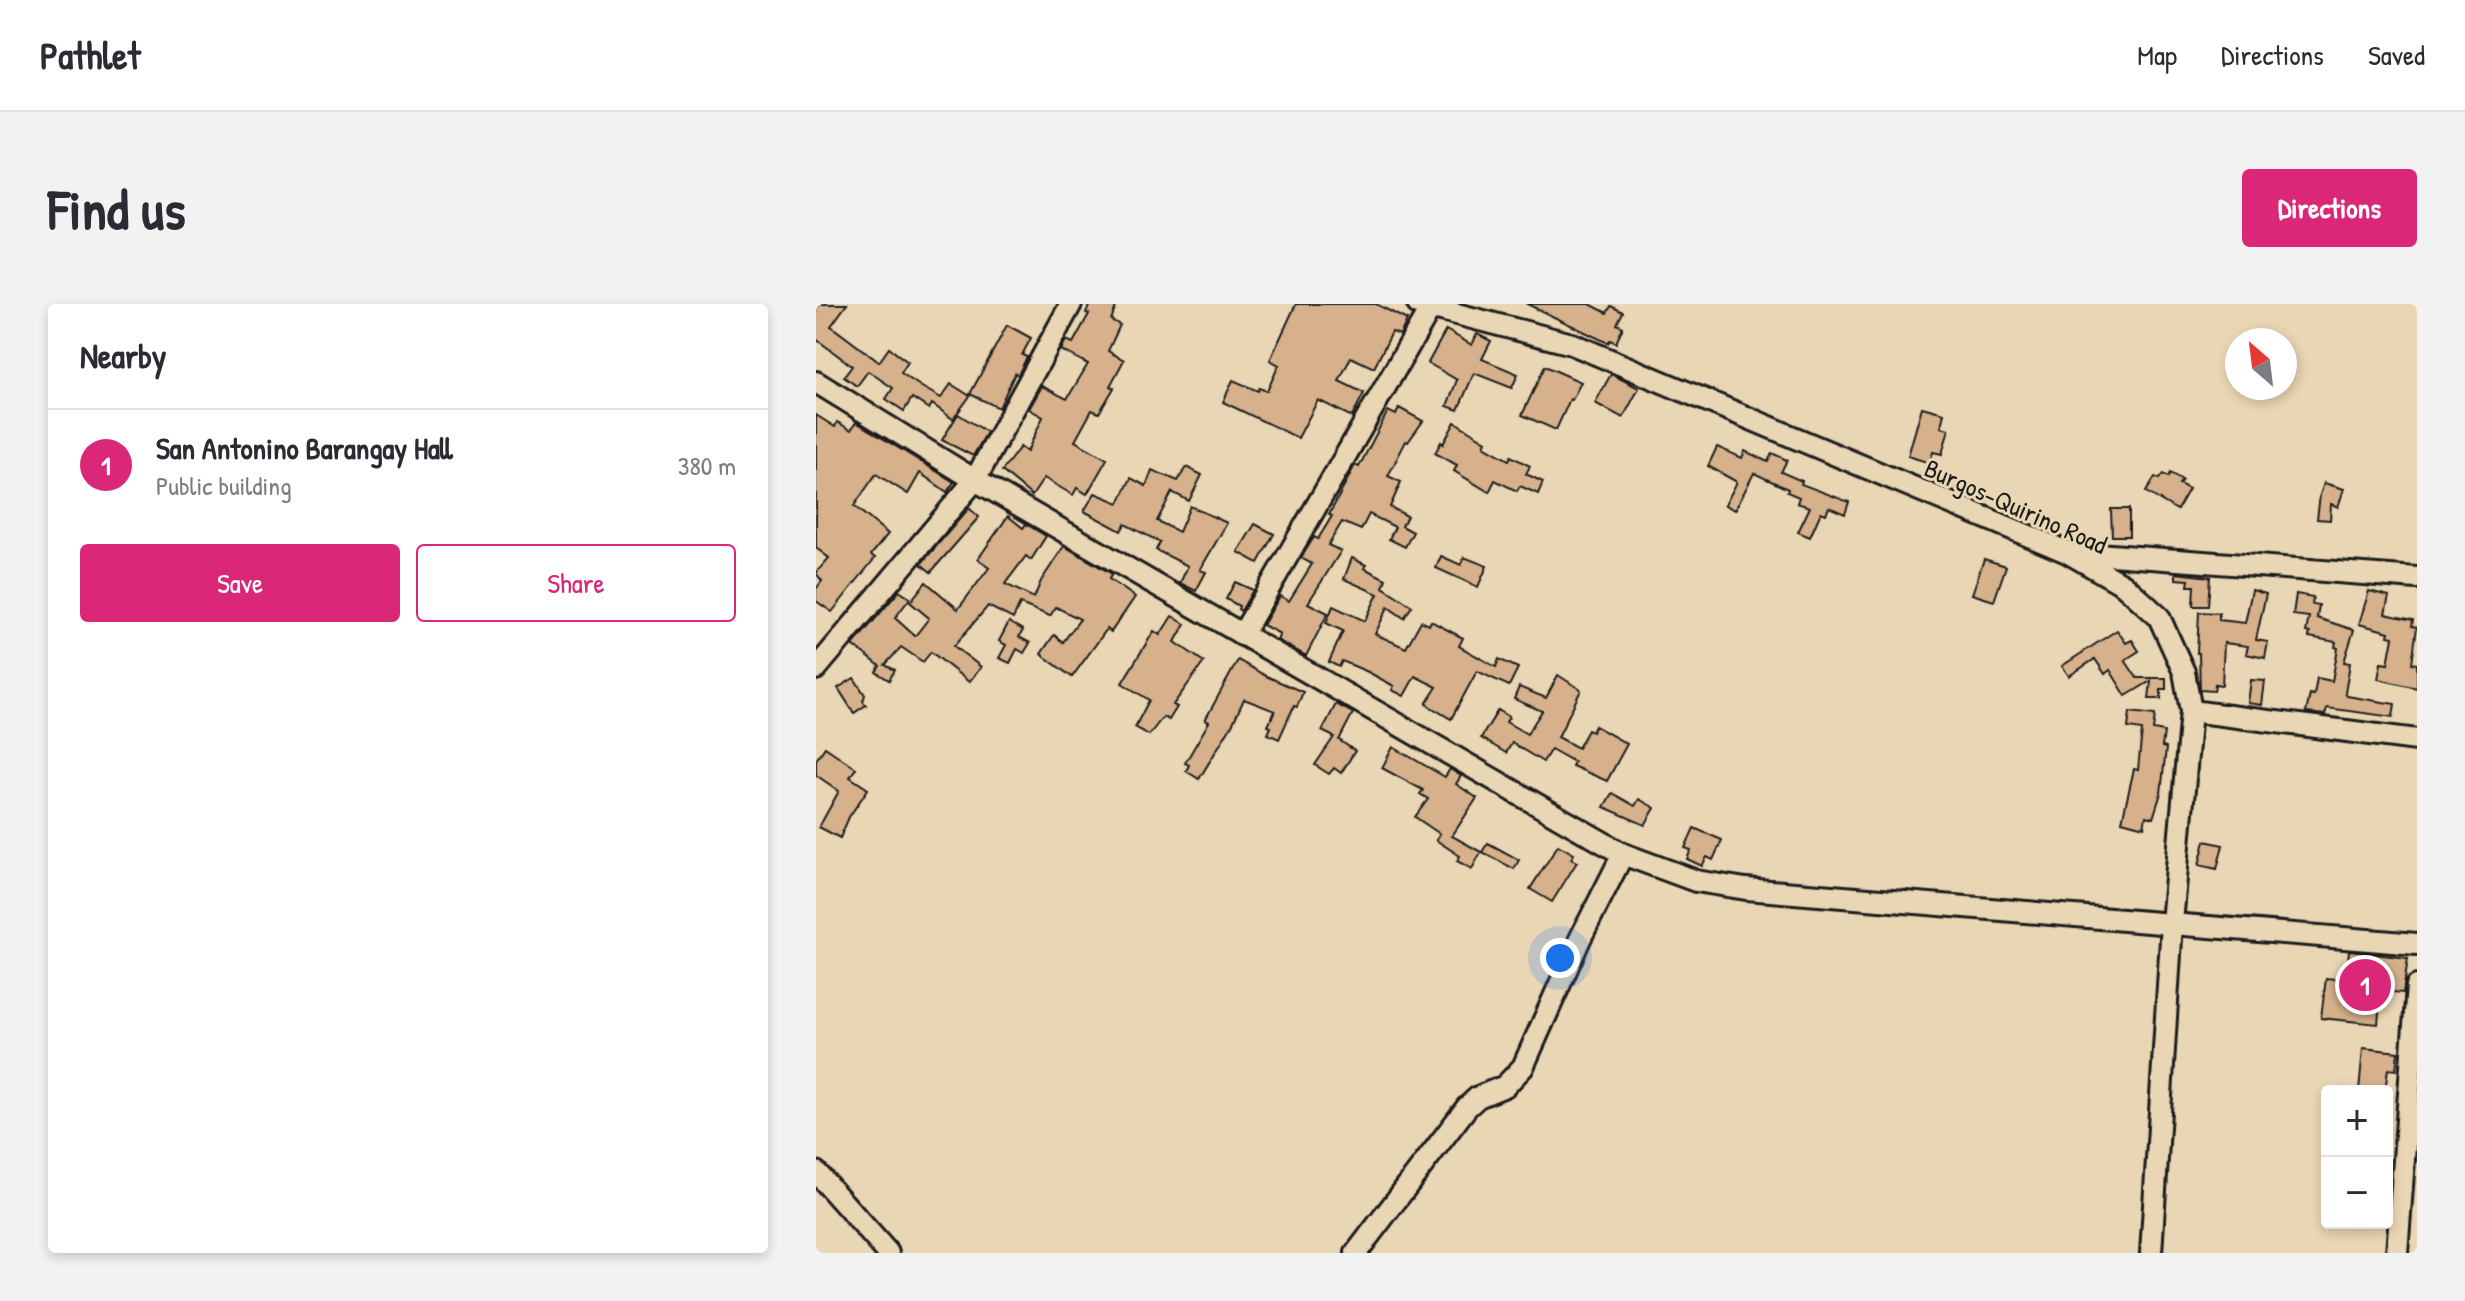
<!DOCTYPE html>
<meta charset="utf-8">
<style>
body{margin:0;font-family:"Patrick Hand",sans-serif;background:#f2f2f3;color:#2b2b33}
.controls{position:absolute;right:24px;bottom:24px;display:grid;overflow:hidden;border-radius:8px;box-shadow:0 4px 12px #0003}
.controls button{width:72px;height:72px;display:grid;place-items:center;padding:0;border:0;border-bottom:2px solid #e1e1e2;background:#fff;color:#2b2b33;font:40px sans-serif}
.compass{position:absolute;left:1409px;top:24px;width:72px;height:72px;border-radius:50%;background:#fff;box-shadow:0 4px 12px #0003;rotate:332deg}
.you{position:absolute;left:744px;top:654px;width:28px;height:28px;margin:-20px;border:6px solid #fff;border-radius:50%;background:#1a73e8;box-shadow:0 0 0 12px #1a73e833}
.badge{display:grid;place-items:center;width:52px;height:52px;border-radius:50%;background:#db2777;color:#fff;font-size:26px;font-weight:700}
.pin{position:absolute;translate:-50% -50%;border:4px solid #fff;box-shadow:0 2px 8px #0006}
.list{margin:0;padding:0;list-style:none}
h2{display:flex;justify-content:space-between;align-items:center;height:104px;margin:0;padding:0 32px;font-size:34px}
h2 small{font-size:26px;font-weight:400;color:#7c7c81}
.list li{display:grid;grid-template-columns:52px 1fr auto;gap:24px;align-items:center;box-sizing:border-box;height:112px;padding:0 32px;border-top:2px solid #e1e1e2}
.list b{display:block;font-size:30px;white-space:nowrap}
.list p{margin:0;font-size:26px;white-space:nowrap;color:#7c7c81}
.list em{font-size:26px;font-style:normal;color:#7c7c81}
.actions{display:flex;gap:16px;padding:24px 32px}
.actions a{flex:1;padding:18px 0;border:2px solid #db2777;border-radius:8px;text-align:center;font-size:28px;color:#db2777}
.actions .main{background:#db2777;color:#fff}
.map{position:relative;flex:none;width:1601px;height:949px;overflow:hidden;border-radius:8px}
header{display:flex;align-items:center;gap:48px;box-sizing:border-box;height:112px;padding:0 40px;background:#fff;border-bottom:2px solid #e1e1e2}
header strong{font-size:38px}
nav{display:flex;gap:44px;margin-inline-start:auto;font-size:28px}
.intro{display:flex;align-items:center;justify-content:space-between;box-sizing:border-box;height:192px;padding:0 48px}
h1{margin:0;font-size:56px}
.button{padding:20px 36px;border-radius:8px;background:#db2777;color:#fff;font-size:28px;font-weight:700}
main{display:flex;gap:48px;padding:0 48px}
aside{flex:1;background:#fff;border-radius:8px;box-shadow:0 4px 12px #0003}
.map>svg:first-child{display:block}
.building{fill:#d6b18c;stroke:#1c1c1c;stroke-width:2}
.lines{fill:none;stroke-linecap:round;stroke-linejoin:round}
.minor-casing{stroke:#1c1c1c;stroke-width:26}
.minor{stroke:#e9d6b4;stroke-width:20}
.labels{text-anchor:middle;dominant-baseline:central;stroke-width:6;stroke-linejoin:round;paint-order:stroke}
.street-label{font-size:26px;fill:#1c1c1c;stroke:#e9d6b4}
</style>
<header>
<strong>Pathlet</strong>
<nav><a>Map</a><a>Directions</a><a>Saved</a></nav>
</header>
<div class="intro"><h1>Find us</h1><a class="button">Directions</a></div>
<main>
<aside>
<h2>Nearby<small></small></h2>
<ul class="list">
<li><span class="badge">1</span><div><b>San Antonino Barangay Hall</b><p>Public building</p></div><em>380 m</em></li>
</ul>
<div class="actions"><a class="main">Save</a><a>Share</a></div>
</aside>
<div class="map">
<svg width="1601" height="949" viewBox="0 0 1601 949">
<rect width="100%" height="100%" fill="#e9d6b4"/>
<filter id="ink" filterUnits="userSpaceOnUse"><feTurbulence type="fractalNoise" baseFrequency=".0125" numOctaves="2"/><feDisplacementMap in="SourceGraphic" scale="16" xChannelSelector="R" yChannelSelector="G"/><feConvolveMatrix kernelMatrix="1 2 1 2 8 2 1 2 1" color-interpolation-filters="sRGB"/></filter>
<g filter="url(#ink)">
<!-- building -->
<g class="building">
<path d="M4,0H31L15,22L63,58L73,44L92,58L85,69L104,82L125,94L135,80L154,92L137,115L116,100L113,105L96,94L88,107L70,95L77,84L52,67L41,82L28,73L36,62L0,35V5Z"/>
<path d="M274,0H301L295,16L304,21L292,47L308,56L294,82L298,84L283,109L276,106L259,137L291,155L271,190L261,184L257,191L228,174L216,192L186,167L204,143L211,148L227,113L213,105L226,82L251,95L272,60L245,46L250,36L257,39L273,10L270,9Z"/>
<path d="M480,0H560L591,16L584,31L576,28L558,64L535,53L523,77L548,89L536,113L502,96L482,134L407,98L417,76L442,87L443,84L451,87L463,61L454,56Z"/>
<path d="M711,0H774L791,9L795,2L807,8L801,20L807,23L800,39L794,36L792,39Z"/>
<path d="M191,21L215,34L206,51L211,53L202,71L199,69L183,104L154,90Z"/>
<path d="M630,26L656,41L661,30L675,37L666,55L702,70L696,84L658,69L642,106L631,102L641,76L612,59Z"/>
<path d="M729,62L765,78L756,96L754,95L740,126L706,111Z"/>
<path d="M795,70L823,84L807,114L779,99Z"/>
<path d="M1106,103L1128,109L1125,123L1133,125L1126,150L1117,148L1114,159L1092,152Z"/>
<path d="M583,104L607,117L592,138L590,137L572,172L585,178L574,203L591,212L586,222L597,228L589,243L573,235L579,223L553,210L545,226L526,218L512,241L525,247L492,299L512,309L490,352L461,336L464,330L447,321L464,292L473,297L496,260L485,254L498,233L502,235L516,212L513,211L539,161L543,163L572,107L580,111Z"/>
<path d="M142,110L171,128L157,152L126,136Z"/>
<path d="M0,111L19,123L21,118L35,126L40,118L138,178L131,188L104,169L92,190L60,170L38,202L72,230L55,251L59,254L16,308L0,297V285L6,277L0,269L13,254L0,244Z"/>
<path d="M639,118L670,137L668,142L693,156L695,152L714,162L710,170L727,178L722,190L704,182L701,187L679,176L673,188L638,167L641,161L619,149L625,138L627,140Z"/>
<path d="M901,143L926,154L929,147L952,158L956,149L971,156L965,168L986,177L985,180L1033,198L1029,210L1013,203L1010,210L1005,208L994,233L982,228L994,203L981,199L983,193L971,188L972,185L938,169L919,206L909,201L921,178L892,162Z"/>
<path d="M370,163L386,171L373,197L356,188L341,217L363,228L374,202L411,219L384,266L390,268L380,287L364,279L372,262L340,246L344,238L309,220L305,227L268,207L279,189L303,199L315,174L330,182L336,166L362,177Z"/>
<path d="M1354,169L1366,176L1363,180L1373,185L1361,206L1330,188L1339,173L1343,175L1347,170L1352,173Z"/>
<path d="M1508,179L1528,185L1522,203L1515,200L1514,216L1501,215L1504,191Z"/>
<path d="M153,204L163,213L115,268L105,260Z"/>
<path d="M1295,205H1313V232H1296Z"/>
<path d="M192,212L207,224L210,220L230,232L215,256L210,252L189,280L218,294L225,277L248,242L296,270L293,275L319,293L295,328L291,325L256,373L225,350L238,331L247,338L264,315L240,303L234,312L204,300L197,315L172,302L138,342L165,363L153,378L115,348L107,358L85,343L69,361L79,366L73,376L60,368L64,362L37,341L83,287L94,294L79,314L99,332L113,314L94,298L110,278L142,305L173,264L162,255Z"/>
<path d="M439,220L458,230L442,259L422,248Z"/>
<path d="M625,252L645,261L648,253L671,262L662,283L620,264Z"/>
<path d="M536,254L550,261L548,264L570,275L567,283L596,302L588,314L572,303L559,330L590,344L605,317L613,321L615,317L647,334L643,342L680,363L683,355L702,364L693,382L661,367L635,415L610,400L621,383L599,372L588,392L576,386L578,382L552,368L526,357L523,363L513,358L527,327L510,319L517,302L549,317L562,290L528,275Z"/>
<path d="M1168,255L1190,262L1178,297L1156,290Z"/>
<path d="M1360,269L1394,273L1392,302H1377L1378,282H1372L1373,276L1360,275Z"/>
<path d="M419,278L437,286L425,307L422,305L423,302L410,295Z"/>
<path d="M1436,286L1450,290L1440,336L1452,338L1449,354L1430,350L1432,342L1408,339L1406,381L1399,380L1398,387L1384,386L1383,349H1381L1383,308L1403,309V316L1429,319Z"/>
<path d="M1553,287L1573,292L1569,310L1597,316L1596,322L1601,323L1596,359L1601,360V384L1562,375L1565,359L1572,360L1577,333L1572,332L1573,328L1543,320Z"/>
<path d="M1480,290L1497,293L1496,300L1503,301L1501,314L1538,326L1528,358L1534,359L1529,389L1531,392L1579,400L1577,413L1511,404L1509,411L1490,409L1494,390L1498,391L1501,374L1516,377L1522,344L1519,343L1520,338L1493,333L1494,329L1490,328L1493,313L1477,311Z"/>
<path d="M356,312L369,320L359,338L388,358L357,401L361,403L353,416L347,413L333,431L319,423L333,396L306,379L338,327L344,331Z"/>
<path d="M193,318L207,326L203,333L214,339L208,349L201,345L194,359L183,354L190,341L183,337Z"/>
<path d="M1301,326L1310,339L1316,336L1323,347L1309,356L1321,374H1350V385H1345V395H1333L1335,377L1310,392L1294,366L1289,370L1279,355L1253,372L1246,362Z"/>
<path d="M422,356L450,372L487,388L481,403L478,402L463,435L452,430L455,423L452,422L459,407L428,395L417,419L383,475L370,467L373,461L369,459L393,418L389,416Z"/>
<path d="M742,371L765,386L742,433L762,444L772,426L776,428L779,422L811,440L791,477L756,462L758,458L735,445L727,458L696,439L690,449L665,434L682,406L693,413L690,418L711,430L726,407L698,395L703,383L730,394Z"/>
<path d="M38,374L49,391L47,397L50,401L38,409L22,384Z"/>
<path d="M1435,376L1449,377L1446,401L1432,399Z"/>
<path d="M520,400L537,409L523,436L539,447L525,469L518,464L513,470L499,461L518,433L506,427Z"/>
<path d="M1314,408L1339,411L1337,426L1348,428L1346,443L1350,444L1345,489L1337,514L1330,512L1328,523L1306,517L1318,465L1322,466L1326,426L1312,424Z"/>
<path d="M9,443L40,464L34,473L52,485L33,513L24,534L3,523L23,487L0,471V456Z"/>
<path d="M577,443L629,473L634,465L645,472L640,480L661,494L636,532L665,548L656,565L641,557L644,552L620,536L624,530L599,513L612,495L604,490L607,486L566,464Z"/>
<path d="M796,489L819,502L823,495L839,504L829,521L788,503Z"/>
<path d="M878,524L906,536L897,556L891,553L886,562L871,555L875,546L869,544Z"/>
<path d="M1389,537L1407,541L1401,565L1383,561Z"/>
<path d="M672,539L703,556L698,565L666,548Z"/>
<path d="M742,541L758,550L755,555L761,558L736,598L714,585Z"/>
<path d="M1533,647L1592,654L1587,689L1565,687L1562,720L1505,714L1510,674L1530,676Z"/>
<path d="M1547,744L1582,748L1580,766L1572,765L1569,787H1543Z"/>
</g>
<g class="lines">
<defs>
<g id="minor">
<path d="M602,0L756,40L1251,248L1308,281L1343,313L1368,368L1375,407L1356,619L1335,949"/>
<path d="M0,78L159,176L746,515L807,550L880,577L930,585L1601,640"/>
<path d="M1255,248L1601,274"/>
<path d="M426,331L617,0"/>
<path d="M0,365L159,176L255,0"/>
<path d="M1375,407L1601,436"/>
<path d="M0,868L72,949"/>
<path d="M540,949L651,803L662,793L689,782L707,763L764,635L807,550"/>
<path d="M1581,949L1601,682"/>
</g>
</defs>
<!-- minor casing -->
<use href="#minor" class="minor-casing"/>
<!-- minor -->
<use href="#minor" class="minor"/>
</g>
</g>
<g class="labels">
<!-- street labels -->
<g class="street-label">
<text transform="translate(1200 202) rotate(24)">Burgos-Quirino Road</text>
</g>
</g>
</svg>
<div class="controls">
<button>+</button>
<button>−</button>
</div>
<svg class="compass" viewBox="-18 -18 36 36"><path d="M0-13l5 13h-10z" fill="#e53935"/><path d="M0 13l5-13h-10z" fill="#7c7c81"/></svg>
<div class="you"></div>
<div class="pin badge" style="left:1549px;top:681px">1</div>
</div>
</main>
